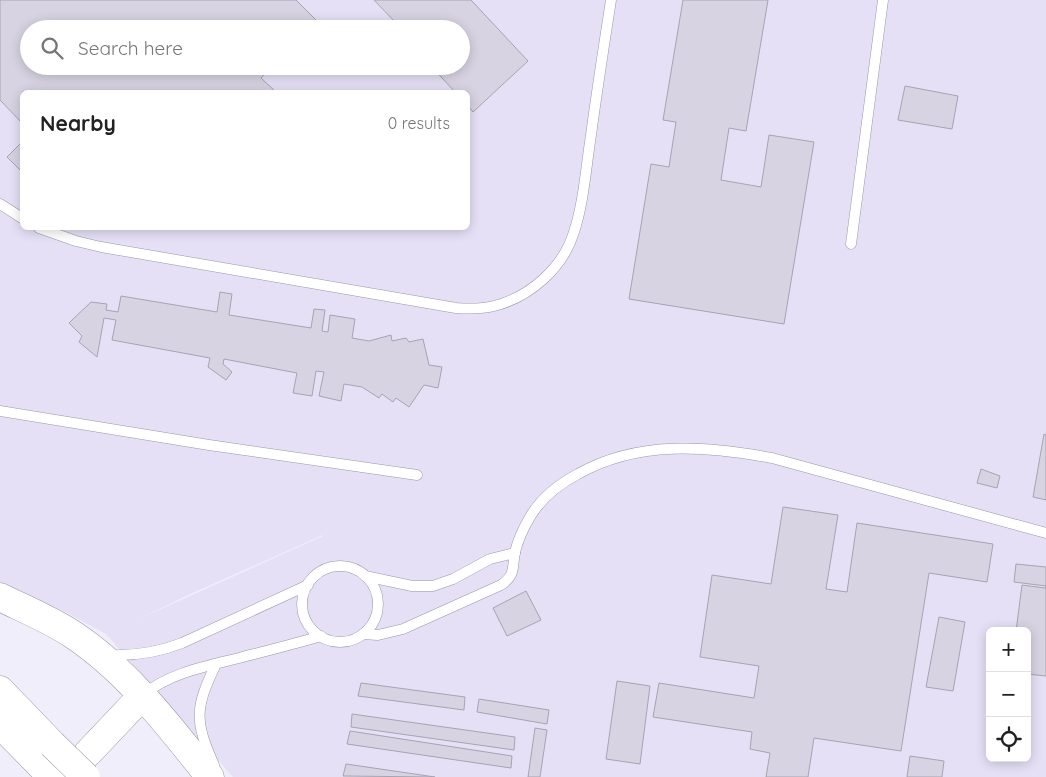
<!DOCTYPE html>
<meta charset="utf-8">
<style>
body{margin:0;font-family:Quicksand,sans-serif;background:#f6f6f6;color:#222}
.controls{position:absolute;right:15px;bottom:15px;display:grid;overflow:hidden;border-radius:8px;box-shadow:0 2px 12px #0003}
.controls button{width:45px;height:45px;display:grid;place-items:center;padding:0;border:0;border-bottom:1px solid #e0e0e0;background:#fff;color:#222;font:25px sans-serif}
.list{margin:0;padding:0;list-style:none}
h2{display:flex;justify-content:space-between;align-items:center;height:65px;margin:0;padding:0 20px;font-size:21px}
h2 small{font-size:16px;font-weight:400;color:#767676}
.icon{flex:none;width:28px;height:28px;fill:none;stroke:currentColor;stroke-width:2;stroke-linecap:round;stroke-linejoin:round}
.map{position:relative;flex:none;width:1046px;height:777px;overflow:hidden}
.search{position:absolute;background:#fff;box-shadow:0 2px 12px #0003;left:20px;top:20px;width:450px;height:55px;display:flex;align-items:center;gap:12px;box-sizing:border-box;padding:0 18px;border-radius:28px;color:#767676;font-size:19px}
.panel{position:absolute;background:#fff;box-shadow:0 2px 12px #0003;left:20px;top:90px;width:450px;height:140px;border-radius:8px}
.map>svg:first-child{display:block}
.built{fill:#e5e0f6;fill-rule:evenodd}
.building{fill:#d7d3e2;stroke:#a7a3b1}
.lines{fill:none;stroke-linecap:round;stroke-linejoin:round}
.lane-casing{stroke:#9a97a5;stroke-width:11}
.secondary-casing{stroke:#9a97a5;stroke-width:29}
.highway-casing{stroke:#9a97a5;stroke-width:29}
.lane{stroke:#fff;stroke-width:10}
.secondary{stroke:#fff;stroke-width:28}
.highway{stroke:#fff;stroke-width:28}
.highway-bridge-casing{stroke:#9a97a5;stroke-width:29;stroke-linecap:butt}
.highway-bridge{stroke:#fff;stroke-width:28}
</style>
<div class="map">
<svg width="1046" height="777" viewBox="0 0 1046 777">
<rect width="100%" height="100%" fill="#f1eefc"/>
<!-- built -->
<path class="built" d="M0,0H1046V777H233L106,634L67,613L0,583ZM29,29H461V66H29ZM22,92H468V228H22ZM323,535V536L141,618L188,595ZM990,631H1027V758H990Z"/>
<!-- building -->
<g class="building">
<path d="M0,0H296L317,21L309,29H29V66H272L261,78L276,92H22V123L0,100Z"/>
<path d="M374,0H471L528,61L473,112L468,106V92H455L431,66H461V29H389L396,23Z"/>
<path d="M683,0H768L746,131L729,128L721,180L761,187L769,135L814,142L784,324L629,299L651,164L669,167L676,122L663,120Z"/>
<path d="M905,86L958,96L952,129L898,120Z"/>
<path d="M22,142V172L7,157Z"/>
<path d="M220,292L232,294L229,315L311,328L314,309L325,310L322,331L328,332L330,315L355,319L352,338L369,341L391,335L392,341L406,338L409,342L423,339L429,365L442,367L438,388L424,385L409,407L396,398L393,402L382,394L379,398L362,387L344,384L341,401L319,396L324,372L316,371L312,396L293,393L297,373L224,359L223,364L232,372L226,380L208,367L210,358L112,340L116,320L104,318L97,357L79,342L82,336L69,323L91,302L107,304L106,310L118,312L121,296L217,312Z"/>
<path d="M1044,434L1046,435V500L1033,497Z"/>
<path d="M981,469L1000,476L997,488L977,483Z"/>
<path d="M783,507L838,515L826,589L847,592L857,523L993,544L987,582L929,573L901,751L814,738L808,777H766L770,753L750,749L752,732L653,717L659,683L754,698L759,666L700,657L712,575L771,584Z"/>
<path d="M1016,564L1046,567V676L1027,674V631H1016L1022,585L1045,588L1046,586L1014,582Z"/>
<path d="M526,591L541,620L507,636L493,608Z"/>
<path d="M939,617L965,622L953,691L926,687Z"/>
<path d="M617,681L650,686L640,764L606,759Z"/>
<path d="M361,683L465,697L464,710L358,696Z"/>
<path d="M479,699L549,710L547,724L477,712Z"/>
<path d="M352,714L515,737L514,750L351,727Z"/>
<path d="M535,728L547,730L540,777H528Z"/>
<path d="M350,731L512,756L511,768L347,744Z"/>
<path d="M910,756L944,761L942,777H907Z"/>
<path d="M346,764L435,777L343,776Z"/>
</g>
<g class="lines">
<defs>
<g id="lane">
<path d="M0,204L22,218"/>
<path d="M39,228L76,241L101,247L456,308C469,309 482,309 494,306C530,297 563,268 574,232C584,201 586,167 591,135C597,90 604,45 611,0"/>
<path d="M851,244L883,0"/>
<path d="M0,411L209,445L417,475"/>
<circle cx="340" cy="604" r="38"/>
<path d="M365,576L412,586H433L453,579L490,559L515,553"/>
<path d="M363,634L378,635L403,629L501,585C516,575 512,567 515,552C518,540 524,527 530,517C541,498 559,484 578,474C638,440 706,446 772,458L1046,533"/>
<path d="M108,655C135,656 157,653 182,643L308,585"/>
<path d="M143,695C169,673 207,666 239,658C266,651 294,644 321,636"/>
<path d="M214,765C194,720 195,708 216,664"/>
</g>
<g id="secondary">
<path d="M0,597C24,609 49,619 72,634C127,670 169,726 210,777"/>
<path d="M88,753L142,696"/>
</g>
<g id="highway">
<path d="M0,690L52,744"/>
<path d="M0,724L52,777"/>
</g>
</defs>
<!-- lane casing -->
<use href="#lane" class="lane-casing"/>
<!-- secondary casing -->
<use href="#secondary" class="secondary-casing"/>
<!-- highway casing -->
<use href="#highway" class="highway-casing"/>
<!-- lane -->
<use href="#lane" class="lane"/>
<!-- secondary -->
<use href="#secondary" class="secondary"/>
<!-- highway -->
<use href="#highway" class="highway"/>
<defs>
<path id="highway-bridge" d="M52,744L86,777"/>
</defs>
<!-- highway-bridge casing -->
<use href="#highway-bridge" class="highway-bridge-casing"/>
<!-- highway-bridge -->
<use href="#highway-bridge" class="highway-bridge"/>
</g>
</svg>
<div class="controls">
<button>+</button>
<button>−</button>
<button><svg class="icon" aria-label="locate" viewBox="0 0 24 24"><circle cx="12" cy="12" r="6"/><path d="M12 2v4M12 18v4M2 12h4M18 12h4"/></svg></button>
</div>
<div class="search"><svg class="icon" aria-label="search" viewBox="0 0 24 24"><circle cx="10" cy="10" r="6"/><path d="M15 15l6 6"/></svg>Search here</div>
<section class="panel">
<h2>Nearby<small>0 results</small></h2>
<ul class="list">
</ul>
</section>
</div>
